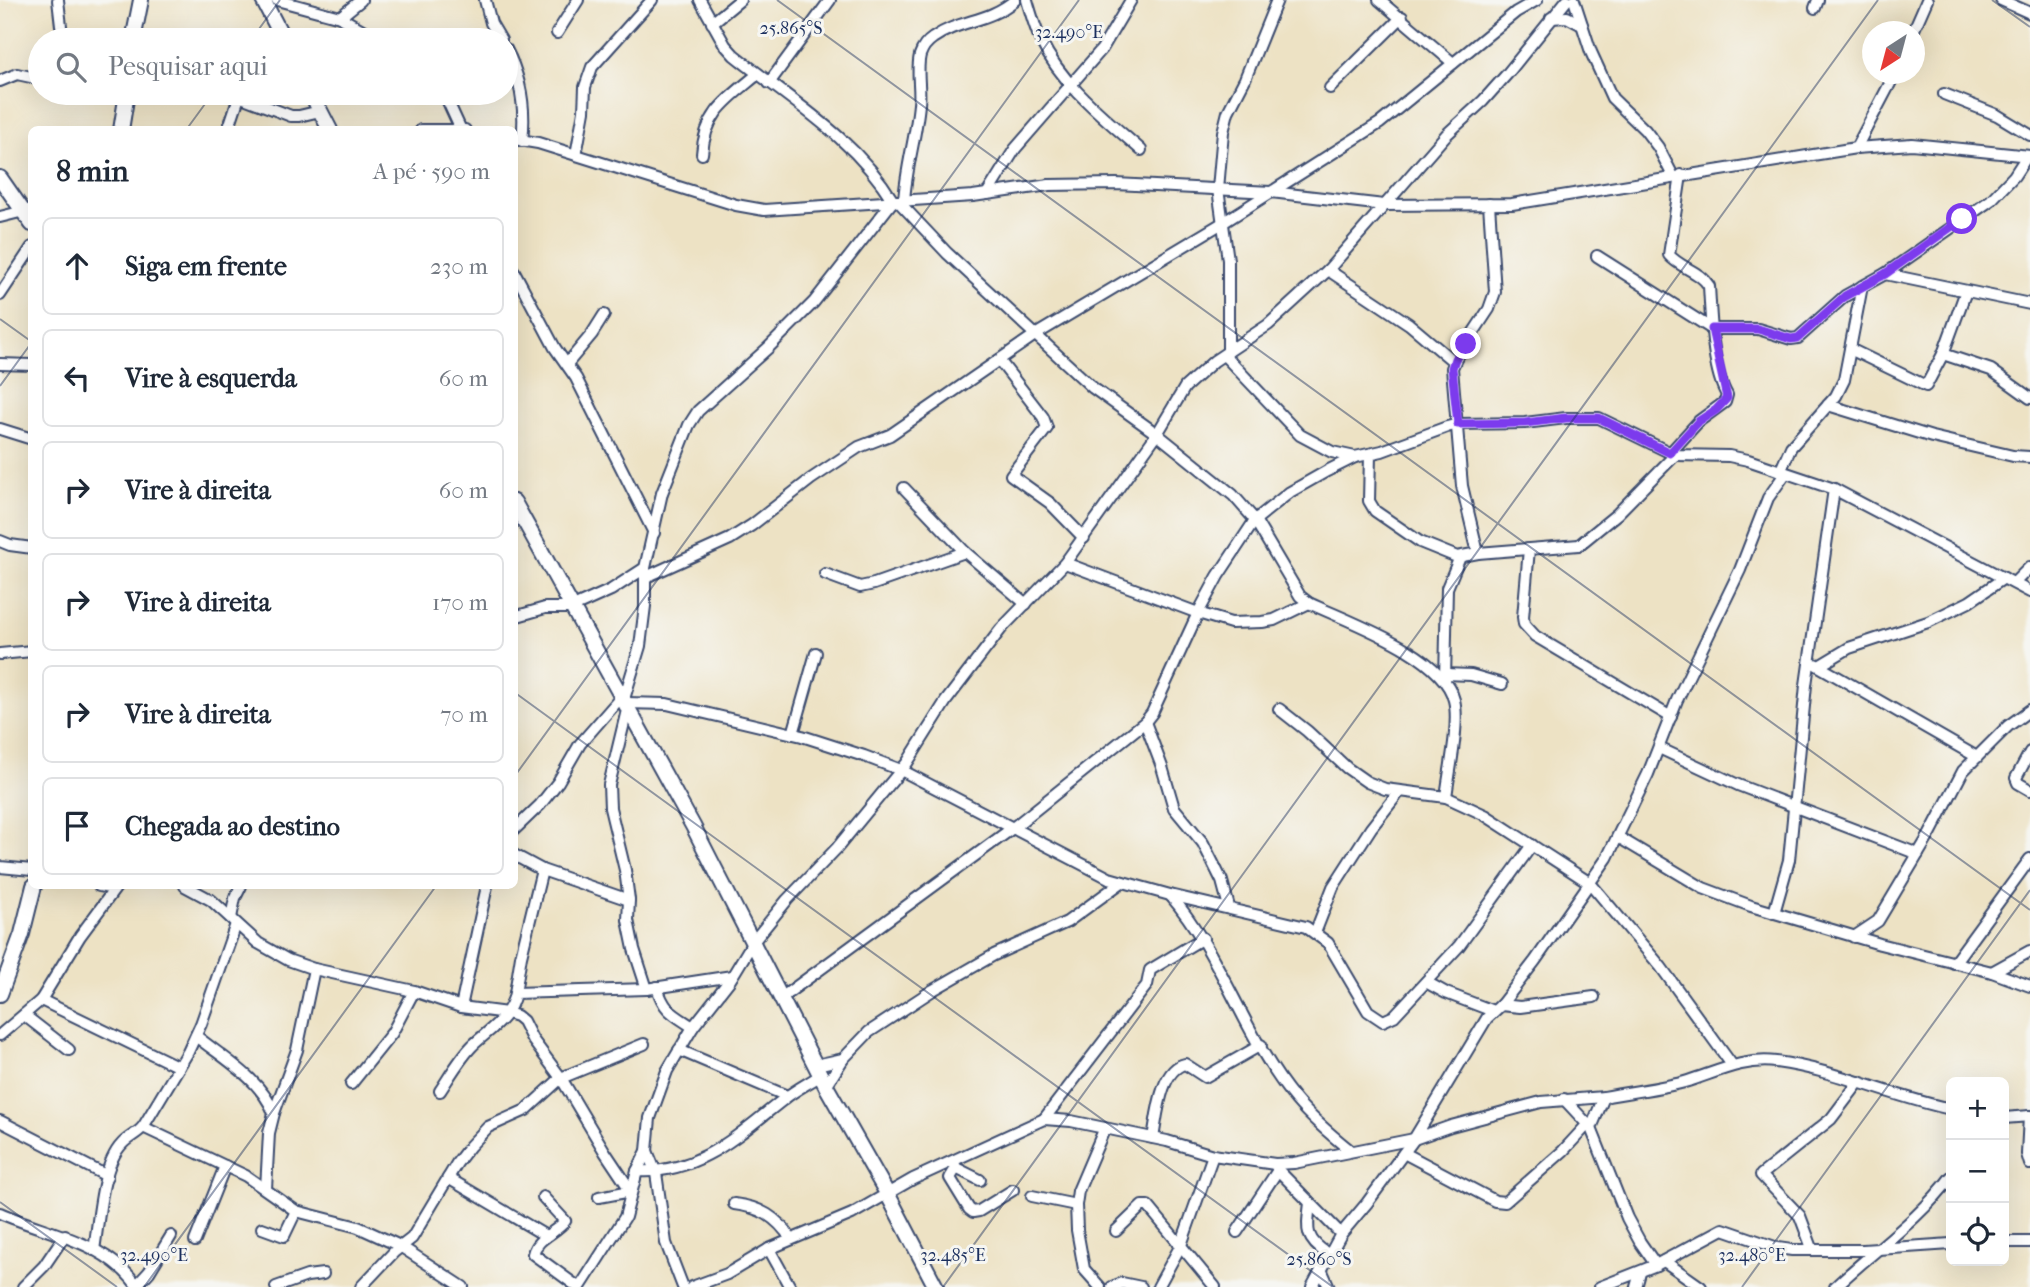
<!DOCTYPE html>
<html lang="pt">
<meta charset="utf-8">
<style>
body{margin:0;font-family:"IM FELL French Canon",serif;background:#f6f6f7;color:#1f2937}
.controls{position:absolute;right:21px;bottom:21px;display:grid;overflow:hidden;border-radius:10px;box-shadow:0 7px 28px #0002}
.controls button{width:63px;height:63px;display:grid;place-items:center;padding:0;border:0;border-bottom:2px solid #e0e1e3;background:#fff;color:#1f2937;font:35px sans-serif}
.compass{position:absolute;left:1862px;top:21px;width:63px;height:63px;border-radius:50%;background:#fff;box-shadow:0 7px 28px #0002;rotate:216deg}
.stop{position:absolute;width:21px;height:21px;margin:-16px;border:5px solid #7c3aed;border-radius:50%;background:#fff}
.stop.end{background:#7c3aed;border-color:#fff;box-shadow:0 2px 7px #0008}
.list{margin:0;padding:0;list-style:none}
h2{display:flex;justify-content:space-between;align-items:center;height:91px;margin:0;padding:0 28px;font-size:30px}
h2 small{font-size:23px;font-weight:400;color:#747a83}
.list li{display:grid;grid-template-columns:46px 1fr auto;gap:21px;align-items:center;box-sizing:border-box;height:98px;margin:0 14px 14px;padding:0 14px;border:2px solid #e0e1e3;border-radius:10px}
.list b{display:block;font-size:26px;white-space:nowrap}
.list em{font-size:23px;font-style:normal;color:#747a83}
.icon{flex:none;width:38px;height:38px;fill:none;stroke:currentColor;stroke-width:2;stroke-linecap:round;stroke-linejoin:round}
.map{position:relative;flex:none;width:2030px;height:1287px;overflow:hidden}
.search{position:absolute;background:#fff;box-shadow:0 7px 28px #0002;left:28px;top:28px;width:490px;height:77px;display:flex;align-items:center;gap:18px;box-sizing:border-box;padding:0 24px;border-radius:38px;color:#747a83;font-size:26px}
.panel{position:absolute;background:#fff;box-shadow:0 7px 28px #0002;left:28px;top:126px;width:490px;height:763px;border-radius:10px}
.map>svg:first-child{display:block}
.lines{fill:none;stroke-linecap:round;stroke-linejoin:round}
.street-casing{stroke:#3a4a6d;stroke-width:14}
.secondary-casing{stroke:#3a4a6d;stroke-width:18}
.street{stroke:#fff;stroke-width:10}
.secondary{stroke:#fff;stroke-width:14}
.route{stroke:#7c3aed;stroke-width:9}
.ticks{fill:none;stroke:#1b2f5e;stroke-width:2;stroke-opacity:0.45}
.ticks-label{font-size:18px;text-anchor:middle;fill:#1b2f5e;stroke:#f6f6f2;stroke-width:6;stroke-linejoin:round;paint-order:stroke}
</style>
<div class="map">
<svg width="2030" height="1287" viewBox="0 0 2030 1287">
<rect width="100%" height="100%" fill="#f6f6f2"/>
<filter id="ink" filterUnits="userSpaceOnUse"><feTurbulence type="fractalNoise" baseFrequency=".0143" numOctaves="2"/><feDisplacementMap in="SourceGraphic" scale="14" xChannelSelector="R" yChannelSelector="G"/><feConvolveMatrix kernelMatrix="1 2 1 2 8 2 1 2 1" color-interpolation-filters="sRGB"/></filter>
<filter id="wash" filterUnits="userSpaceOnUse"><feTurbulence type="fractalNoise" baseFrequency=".00686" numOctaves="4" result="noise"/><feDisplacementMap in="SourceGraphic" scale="28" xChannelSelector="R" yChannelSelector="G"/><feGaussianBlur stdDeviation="1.57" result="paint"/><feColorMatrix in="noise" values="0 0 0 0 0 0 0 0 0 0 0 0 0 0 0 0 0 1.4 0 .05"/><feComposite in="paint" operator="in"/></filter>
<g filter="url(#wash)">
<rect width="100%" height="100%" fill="#ede2c4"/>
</g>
<g filter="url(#ink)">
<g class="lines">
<defs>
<g id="street">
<path d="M58,0L61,26"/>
<path d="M277,0L340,17L380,40"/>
<path d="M485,0L491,23L501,40"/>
<path d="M1027,0C1031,14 1035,28 1041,41C1062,85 1105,118 1141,150"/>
<path d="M1379,0L1453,63"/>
<path d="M1574,0L1591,52L1612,98L1645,130L1658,147L1673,176"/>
<path d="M2001,0L2030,13"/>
<path d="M1815,8L1818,0"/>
<path d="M340,17L361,0"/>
<path d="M1551,18L1567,17L1582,25"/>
<path d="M712,23L740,0"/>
<path d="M1913,32L1927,0"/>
<path d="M557,33L578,0"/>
<path d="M506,49C521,78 526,108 522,141"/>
<path d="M0,81L17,74L40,79"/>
<path d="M769,83L830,0"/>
<path d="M1330,88L1402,17"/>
<path d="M105,93H149"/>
<path d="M218,93L244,98L291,116H299L320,111"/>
<path d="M444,93L461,130"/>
<path d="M1944,94L1997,115L2030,135"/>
<path d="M228,130L239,97"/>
<path d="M421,130H465"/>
<path d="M514,139L538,143L736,205L764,210L973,196L1049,185L1116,184L1271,192L1384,205L1512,204L1856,148L1912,144L2030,156"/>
<path d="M1856,148L1895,74"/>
<path d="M702,154C705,112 728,99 758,74"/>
<path d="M576,155L584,111L585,87L592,67L652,0"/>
<path d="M987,194L1015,149L1102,49L1131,0"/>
<path d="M898,201L947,253L1093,388L1157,434L1233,495L1255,520L1300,596L1309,603C1349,622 1443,654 1454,700C1460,723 1449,772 1446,797"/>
<path d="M904,201C906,168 916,137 919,104C921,89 916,70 920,55C922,49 927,42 933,38C960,19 988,23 1015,0"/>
<path d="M0,217L32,209"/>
<path d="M1597,256L1712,329H1758L1791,339L1798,338L1845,296L1885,274L1991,200L2014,176L2027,156"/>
<path d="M1328,270L1409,324L1454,362"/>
<path d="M514,271L555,348L576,378L654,533"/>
<path d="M1885,274L2030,304"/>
<path d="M0,295L32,247"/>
<path d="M1850,349L1926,386L1943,354L1966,291"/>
<path d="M1228,352V260L1218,189L1223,132L1228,112L1245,79L1277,0"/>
<path d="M1943,354L1991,370L2030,398"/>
<path d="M1224,355L1300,435L1332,452L1355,457"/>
<path d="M999,360L1043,417L1047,428L1011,475L1050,503L1084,538"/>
<path d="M0,364L32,365"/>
<path d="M567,364L592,334L604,315"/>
<path d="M1828,405L1932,437L2013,456L2030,457"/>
<path d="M0,429L32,439"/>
<path d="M1670,453L1699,421L1725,402L1727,395C1712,370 1711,316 1709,286C1700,271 1680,268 1669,255L1681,175"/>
<path d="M1370,454L1369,501L1375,511L1420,542L1457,557L1478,553L1579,545L1617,514L1675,455"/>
<path d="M1780,472L1791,447L1836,396L1844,380L1862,286"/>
<path d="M904,488L965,552L1026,604"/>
<path d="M0,541L10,545L32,548"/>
<path d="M1529,549L1523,617L1524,624L1535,636L1671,717"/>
<path d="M1478,553L1462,486L1452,368L1456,359L1489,309L1495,292L1489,204"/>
<path d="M1065,563L1198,613L1231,623L1262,622L1274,620L1309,603"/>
<path d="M825,574L860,587L874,584L965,552"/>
<path d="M646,577L730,539L752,525L811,479L859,447L890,435L1035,335L1224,222L1380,123L1516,12L1537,0"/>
<path d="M2015,582L2030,567"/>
<path d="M514,617L545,608H571L611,590L645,568"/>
<path d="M0,654L32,651"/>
<path d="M1815,664L1977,757"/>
<path d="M1819,666L1849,648L1928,622L1969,602L2004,578"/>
<path d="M1445,674L1471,675L1502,684"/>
<path d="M1445,680L1447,588L1460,557"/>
<path d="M624,699L640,646L645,606V568L662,493L689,425L698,411L768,348L814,302L893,201C855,138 790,100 734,55L725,45L700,0"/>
<path d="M626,703L667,704L802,736L864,756L901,770L1109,878L1170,895L1306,927L1328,943L1368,1011L1383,1021L1394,1016L1459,946L1532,845"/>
<path d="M628,706L609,785L610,808L625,870L629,900L628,920L634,949L647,989"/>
<path d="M1279,709L1307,731L1347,768L1367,782L1385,789L1446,797L1485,815L1590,883L1661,967L1732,1065"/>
<path d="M1145,722L1162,767L1174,808L1203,843L1222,881L1229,907"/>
<path d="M793,734L816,653"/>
<path d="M1659,748L1738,785L1918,854"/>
<path d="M2030,752L2016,778L2018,783L2030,790"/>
<path d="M514,830L540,805L558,782L580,744L622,696"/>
<path d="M1618,837L1703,888L1751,906L1880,944L1992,972L2030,986"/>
<path d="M514,855L542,870L629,900"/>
<path d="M0,867L32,870"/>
<path d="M99,886L114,889"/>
<path d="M185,886L211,900L258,943L288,960L314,969L414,991L461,1007L507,1013L517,1016L523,1021L532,1039L561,1078L605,1152L631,1191L599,1197"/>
<path d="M1170,895C1223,956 1244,1038 1296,1100C1312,1119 1331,1135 1351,1151"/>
<path d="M1774,913L1789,860L1806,685L1834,489"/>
<path d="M231,918L235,898L241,886"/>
<path d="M1315,933L1333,887L1371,828L1400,791"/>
<path d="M1854,937L1878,921L1930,834L1963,771L2008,726L2030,710"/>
<path d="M1954,963L2030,859"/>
<path d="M1992,972L2030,951"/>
<path d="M1426,982L1446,993L1493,1011"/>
<path d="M657,987C664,1011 673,1014 693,1027"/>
<path d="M515,993L521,956L542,870"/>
<path d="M781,998L1014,827L1145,722L1152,713L1198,613L1218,576L1255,520L1290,492L1327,471L1355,457L1382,451L1447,427L1458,424L1525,423L1566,418H1599L1675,455L1729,456L1748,460L1834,489L2030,592"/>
<path d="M41,1000L179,1067"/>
<path d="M1501,1005L1520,1007L1594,997"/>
<path d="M461,1007L487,886"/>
<path d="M24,1015L69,1050"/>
<path d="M0,1035L41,1000L80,936L117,886"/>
<path d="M196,1036C223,1058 261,1079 274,1113"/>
<path d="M679,1050L787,1096"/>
<path d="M816,1065L843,1059"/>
<path d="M351,1084L392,1033L414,991"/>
<path d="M826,1086L843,1059L869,1032L933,990L994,955L1067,922L1122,882"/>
<path d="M440,1091C450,1076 460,1058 473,1045C490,1029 510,1018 515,993L647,989L732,976"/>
<path d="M1564,1099L1591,1128L1627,1218L1640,1242L1656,1265"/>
<path d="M2029,1116L2027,1154L2030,1164"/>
<path d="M2004,1118L2030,1116"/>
<path d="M1044,1119L1143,990L1147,985L1150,970L1203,938"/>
<path d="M0,1121L107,1176"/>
<path d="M143,1127L246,1176L296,1211L358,1227L400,1246L463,1287"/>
<path d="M1591,1128L1604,1097C1632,1091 1661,1089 1688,1081C1717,1072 1744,1058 1776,1062C1836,1070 1893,1097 1951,1109"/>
<path d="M1153,1138C1157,1118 1160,1069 1185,1064L1205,1077L1261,1045"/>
<path d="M647,1151L656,1173L666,1243L683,1287"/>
<path d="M1404,1153L1495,1201L1505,1202L1563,1151L1588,1124"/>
<path d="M954,1162L956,1168L980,1180"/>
<path d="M1275,1164L1278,1170L1341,1234"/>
<path d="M956,1168L950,1178L969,1209L973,1212L979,1211L1013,1190"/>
<path d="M637,1171C698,1175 739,1134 784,1099C795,1090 809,1083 821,1075"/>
<path d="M448,1178L546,1236"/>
<path d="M266,1189L269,1133L274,1113L297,1050L314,969"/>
<path d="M1032,1196L1076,1205"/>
<path d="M543,1197L565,1221C556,1233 536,1238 533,1254L578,1287"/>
<path d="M1310,1203C1307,1229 1304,1239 1328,1254"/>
<path d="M734,1204C760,1207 777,1217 791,1239"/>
<path d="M0,1213C48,1234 106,1241 138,1287"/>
<path d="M262,1228L284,1236L296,1211"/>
<path d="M1116,1231L1142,1206H1148L1215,1287"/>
<path d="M1237,1232L1278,1170"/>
<path d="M195,1241L225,1166"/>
<path d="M2004,1242H2030"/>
<path d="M1812,1248L1800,1216L1761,1175L1831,1119L1859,1082"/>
<path d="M769,1249L790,1287"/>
<path d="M94,1250C99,1221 101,1166 122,1144C128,1137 137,1134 143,1127L188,1052L201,1024L236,924"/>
<path d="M1664,1261L1701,1287"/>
<path d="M1321,1269L1329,1287"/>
<path d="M137,1285L149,1272L171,1236"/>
<path d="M23,1287L44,1266L65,1235"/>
<path d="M276,1287L307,1276L323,1274"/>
<path d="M361,1287L394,1252L412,1238L457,1163L470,1146L488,1127L526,1110L561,1078L644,1044"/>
<path d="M580,1287L625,1217L637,1171L647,1151L650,1118L667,1071L693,1027L730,980L753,942L787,900L837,848L907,763L946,701L1001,629L1065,563L1157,434L1185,387L1214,361L1268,325L1328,270L1446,135L1483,101L1508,73L1567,0"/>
<path d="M692,1287L727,1274L769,1249L852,1214L913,1179L1044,1119L1071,1121L1167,1141L1213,1155L1275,1164L1294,1163L1414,1139L1451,1126L1541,1102L1604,1097"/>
<path d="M1100,1287L1084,1269L1077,1230L1076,1205L1078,1191L1104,1130"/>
<path d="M1112,1287L1122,1283L1141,1287"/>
<path d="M1158,1287L1181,1245L1213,1155"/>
<path d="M1312,1287L1341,1234L1367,1203L1414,1139L1487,1018L1501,1005L1535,961L1607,858L1648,774L1677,700L1740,570L1768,498L1785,474"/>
<path d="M1600,1287L1656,1265L1723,1229L1778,1248L1792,1250H1863L1951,1244"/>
<path d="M1636,1287L1640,1273"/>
<path d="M1835,1287C1874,1250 1919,1220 1951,1177"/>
</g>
<g id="secondary">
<path d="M263,0L284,40"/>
<path d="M133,40L141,0"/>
<path d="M311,93L330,130"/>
<path d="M121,130L127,93"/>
<path d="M0,178L32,224"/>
<path d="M514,502L693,826L826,1086L888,1195L936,1287"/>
<path d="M0,994L22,934L34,886"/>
</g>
</defs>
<!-- street casing -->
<use href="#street" class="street-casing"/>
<!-- secondary casing -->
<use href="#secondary" class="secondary-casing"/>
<!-- street -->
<use href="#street" class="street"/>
<!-- secondary -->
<use href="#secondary" class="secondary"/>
</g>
</g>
<g class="lines" filter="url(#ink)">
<!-- route -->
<path class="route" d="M1466,344L1455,359L1452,368L1458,424L1525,423L1566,418H1599L1670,453L1699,421L1716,410L1727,398L1712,329H1758L1791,339L1798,338L1845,296L1885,274L1962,219"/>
</g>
<!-- ticks -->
<path class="ticks" d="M777,0L2030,910M1992,0L2030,27M251,40L280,0M186,130L213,93M0,319L32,342M0,386L32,342M514,692L1333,1287M514,777L1079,0M0,1202L117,1287M144,1287L436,886M943,1287L1878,0M1742,1287L2030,890"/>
<g class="ticks-label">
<text x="791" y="34">25.865°S</text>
<text x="1069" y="38">32.490°E</text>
<text x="154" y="1261">32.490°E</text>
<text x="953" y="1261">32.485°E</text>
<text x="1752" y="1261">32.480°E</text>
<text x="1319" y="1265">25.860°S</text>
</g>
</svg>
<div class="controls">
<button>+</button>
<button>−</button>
<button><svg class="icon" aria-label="locate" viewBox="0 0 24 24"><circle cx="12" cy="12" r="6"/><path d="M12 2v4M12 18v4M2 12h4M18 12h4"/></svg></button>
</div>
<svg class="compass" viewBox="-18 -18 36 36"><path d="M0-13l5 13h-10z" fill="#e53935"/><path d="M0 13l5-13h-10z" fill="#747a83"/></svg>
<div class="stop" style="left:1962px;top:219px"></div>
<div class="stop end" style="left:1466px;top:344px"></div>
<div class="search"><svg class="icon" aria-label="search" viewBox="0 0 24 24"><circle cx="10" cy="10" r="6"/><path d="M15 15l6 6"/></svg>Pesquisar aqui</div>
<section class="panel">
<h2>8 min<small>A pé · 590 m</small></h2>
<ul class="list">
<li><svg class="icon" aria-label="ahead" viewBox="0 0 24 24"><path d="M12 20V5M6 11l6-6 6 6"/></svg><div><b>Siga em frente</b></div><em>230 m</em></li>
<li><svg class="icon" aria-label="left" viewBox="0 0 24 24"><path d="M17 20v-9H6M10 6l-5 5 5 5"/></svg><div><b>Vire à esquerda</b></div><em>60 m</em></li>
<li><svg class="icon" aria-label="right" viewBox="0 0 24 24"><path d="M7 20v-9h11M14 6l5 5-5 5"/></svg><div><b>Vire à direita</b></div><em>60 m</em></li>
<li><svg class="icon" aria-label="right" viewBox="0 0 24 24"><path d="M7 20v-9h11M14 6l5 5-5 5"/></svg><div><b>Vire à direita</b></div><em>170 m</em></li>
<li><svg class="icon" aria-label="right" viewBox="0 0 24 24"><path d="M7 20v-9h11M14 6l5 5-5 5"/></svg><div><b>Vire à direita</b></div><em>70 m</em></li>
<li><svg class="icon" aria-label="arrive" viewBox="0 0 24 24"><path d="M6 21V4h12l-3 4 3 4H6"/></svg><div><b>Chegada ao destino</b></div></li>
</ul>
</section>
</div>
